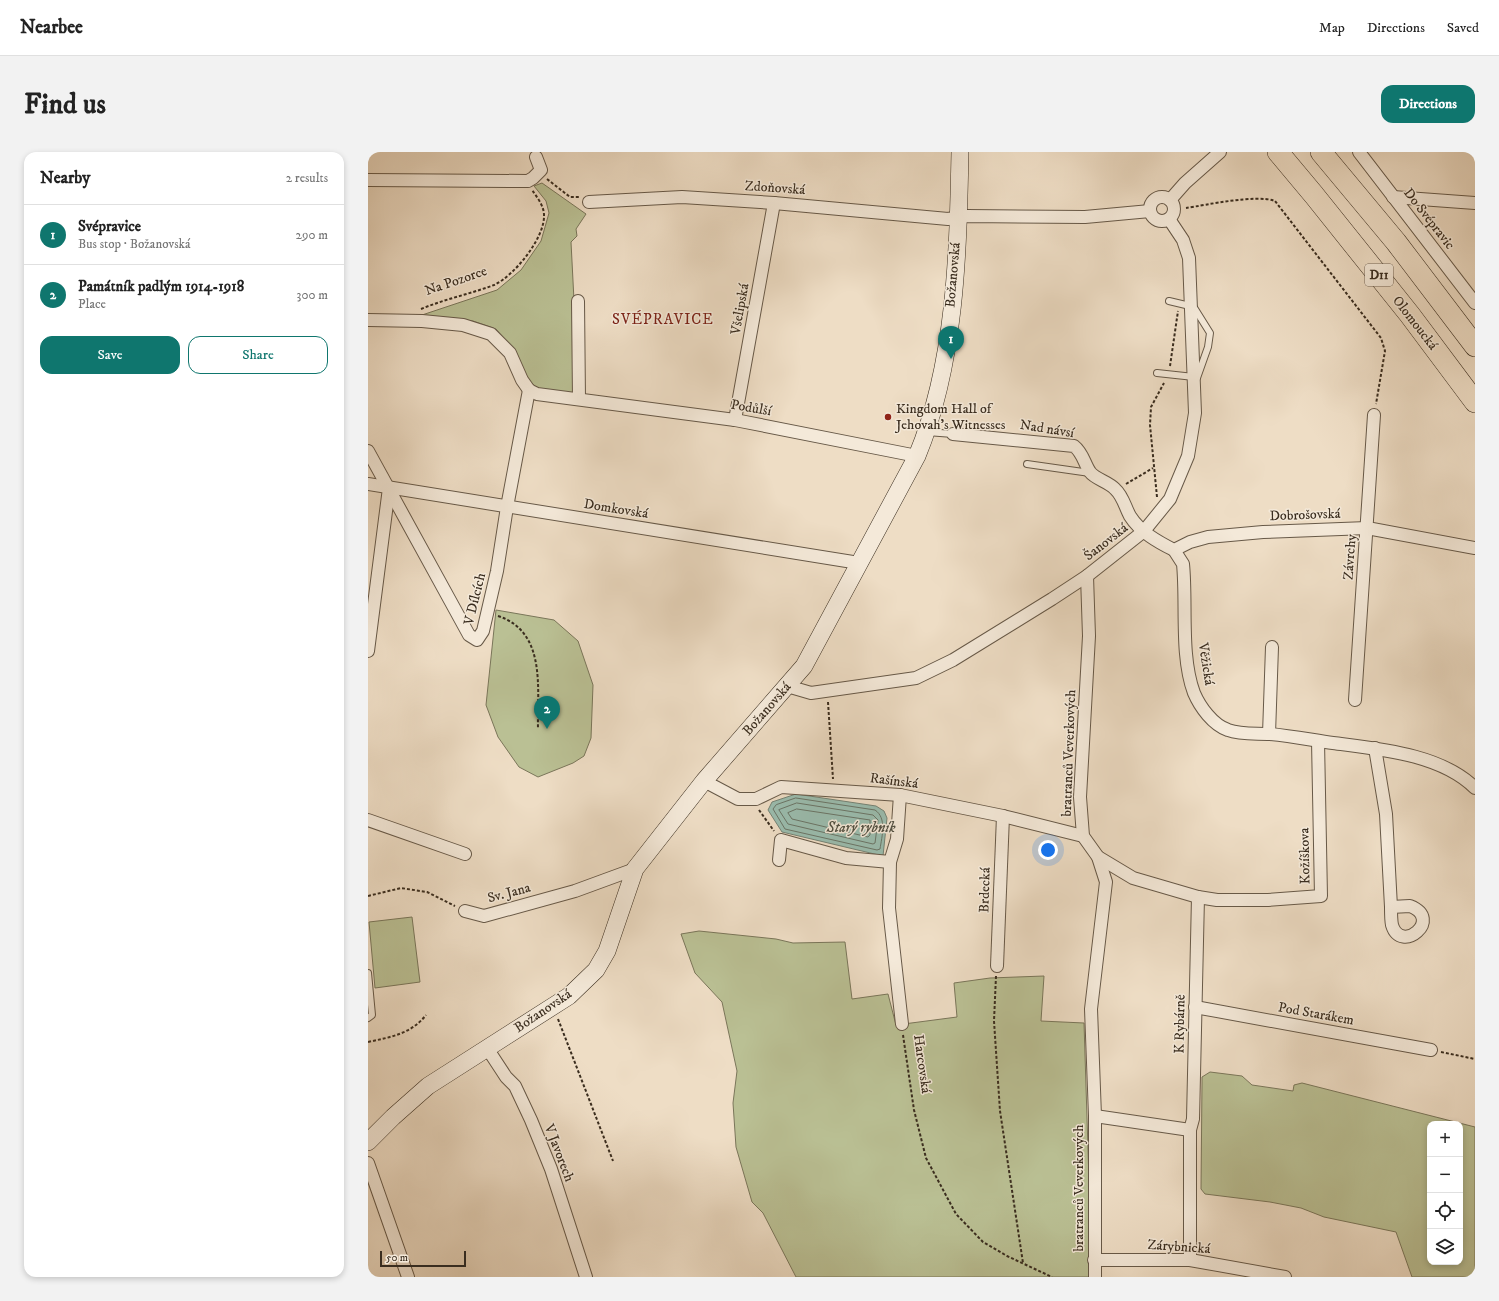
<!DOCTYPE html>
<meta charset="utf-8">
<style>
body{margin:0;font-family:"IM FELL DW Pica",serif;background:#f2f2f2;color:#222}
.controls{position:absolute;right:12px;bottom:12px;display:grid;overflow:hidden;border-radius:8px;box-shadow:0 2px 6px #0003}
.controls button{width:36px;height:36px;display:grid;place-items:center;padding:0;border:0;border-bottom:1px solid #e0e0e0;background:#fff;color:#222;font:20px sans-serif}
.scale{position:absolute;left:12px;bottom:10px;width:86px;box-sizing:border-box;padding-left:4px;border:2px solid #3a2d1f;border-top:0;font-size:11px;line-height:14px;white-space:nowrap;color:#3a2d1f;-webkit-text-stroke:3px #f4e9d9;paint-order:stroke}
.you{position:absolute;left:680px;top:698px;width:14px;height:14px;margin:-10px;border:3px solid #fff;border-radius:50%;background:#1a73e8;box-shadow:0 0 0 6px #1a73e833}
.badge{display:grid;place-items:center;width:26px;height:26px;border-radius:50%;background:#0f766e;color:#fff;font-size:13px;font-weight:700}
.pin{position:absolute;translate:-50% -33px;filter:drop-shadow(0 1px 2px #0008)}
.pin::after{content:'';position:absolute;top:21px;width:14px;height:12px;background:inherit;clip-path:polygon(0 0,100% 0,50% 100%)}
.list{margin:0;padding:0;list-style:none}
h2{display:flex;justify-content:space-between;align-items:center;height:52px;margin:0;padding:0 16px;font-size:17px}
h2 small{font-size:13px;font-weight:400;color:#767676}
.list li{display:grid;grid-template-columns:26px 1fr auto;gap:12px;align-items:center;box-sizing:border-box;height:60px;padding:0 16px;border-top:1px solid #e0e0e0}
.list b{display:block;font-size:15px;white-space:nowrap}
.list p{margin:0;font-size:13px;white-space:nowrap;color:#767676}
.list em{font-size:13px;font-style:normal;color:#767676}
.actions{display:flex;gap:8px;padding:12px 16px}
.actions a{flex:1;padding:9px 0;border:1px solid #0f766e;border-radius:12px;text-align:center;font-size:14px;color:#0f766e}
.actions .main{background:#0f766e;color:#fff}
.icon{flex:none;width:22px;height:22px;fill:none;stroke:currentColor;stroke-width:2;stroke-linecap:round;stroke-linejoin:round}
.map{position:relative;flex:none;width:1107px;height:1125px;overflow:hidden;border-radius:12px}
header{display:flex;align-items:center;gap:24px;box-sizing:border-box;height:56px;padding:0 20px;background:#fff;border-bottom:1px solid #e0e0e0}
header strong{font-size:19px}
nav{display:flex;gap:22px;margin-inline-start:auto;font-size:14px}
.intro{display:flex;align-items:center;justify-content:space-between;box-sizing:border-box;height:96px;padding:0 24px}
h1{margin:0;font-size:28px}
.button{padding:10px 18px;border-radius:12px;background:#0f766e;color:#fff;font-size:14px;font-weight:700}
main{display:flex;gap:24px;padding:0 24px}
aside{flex:1;background:#fff;border-radius:12px;box-shadow:0 2px 6px #0003}
.map>svg:first-child{display:block}
.green{fill:#bac094;stroke:#7a765a;fill-rule:evenodd}
.water{fill:#9abdaf;stroke:#748375}
.lines{fill:none;stroke-linecap:round;stroke-linejoin:round}
.shore{stroke:#6a7567;stroke-width:1}
.lane-casing{stroke:#675948;stroke-width:8}
.street-casing{stroke:#675948;stroke-width:14}
.secondary-casing{stroke:#3a2d1f;stroke-width:18}
.highway-casing{stroke:#3a2d1f;stroke-width:22}
.path{stroke:#3a2d1f;stroke-width:2;stroke-dasharray:3 2;stroke-linecap:butt}
.lane{stroke:#f4e9d9;stroke-width:6}
.street{stroke:#f4e9d9;stroke-width:12}
.secondary{stroke:#f4e9d9;stroke-width:17}
.highway{stroke:#eeddc5;stroke-width:21}
.poi-dot{fill:#8f2418;stroke:#f4e9d9;stroke-width:1.5}
.labels{text-anchor:middle;dominant-baseline:central;stroke-width:3;stroke-linejoin:round;paint-order:stroke}
.shield{fill:#f4e9d9;stroke:#726557;stroke-width:1}
.shield-label{font-size:13px;font-weight:bold;fill:#3a2d1f}
.street-label{font-size:14px;fill:#3a2d1f;stroke:#f4e9d9}
.poi-label{font-size:14px;fill:#3a2d1f;stroke:#f4e9d9;text-anchor:start}
.neighbourhood-label{font-size:15px;letter-spacing:1px;fill:#7a1f14;stroke:#f4e9d9}
.water-label{font-size:15px;font-style:italic;fill:#525143;stroke:#f4e9d9}
</style>
<header>
<strong>Nearbee</strong>
<nav><a>Map</a><a>Directions</a><a>Saved</a></nav>
</header>
<div class="intro"><h1>Find us</h1><a class="button">Directions</a></div>
<main>
<aside>
<h2>Nearby<small>2 results</small></h2>
<ul class="list">
<li><span class="badge">1</span><div><b>Svépravice</b><p>Bus stop · Božanovská</p></div><em>290 m</em></li>
<li><span class="badge">2</span><div><b>Památník padlým 1914-1918</b><p>Place</p></div><em>300 m</em></li>
</ul>
<div class="actions"><a class="main">Save</a><a>Share</a></div>
</aside>
<div class="map">
<svg width="1107" height="1125" viewBox="0 0 1107 1125">
<rect width="100%" height="100%" fill="#eeddc5"/>
<filter id="stains"><feTurbulence type="fractalNoise" baseFrequency=".005" numOctaves="4"/><feColorMatrix values="0 0 0 0 .2 0 0 0 0 .09 0 0 0 0 .02 0 0 0 .5 -.17"/></filter>
<radialGradient id="worn" r=".72"><stop offset=".6" stop-color="#630" stop-opacity="0"/><stop offset="1" stop-color="#630" stop-opacity=".3"/></radialGradient>
<!-- green -->
<g class="green">
<path d="M174,31L218,62L208,77L209,84L203,90L209,207L208,242L170,238L160,231L146,198L128,177L105,169L48,165L129,138L153,118L173,89L181,61L178,49L166,34Z"/>
<path d="M128,458L186,468L210,489L225,533L223,586L216,604L205,611L170,625L151,615L130,585L118,553Z"/>
<path d="M44,765L52,830L7,836L1,770Z"/>
<path d="M331,779L408,787L425,791L477,790L484,847L520,842L528,873L589,865L586,831L622,826L676,824L673,869L716,871L721,1029V1125H428L395,1061L384,1050L368,995L365,951L369,919L354,850L327,821L313,782Z"/>
<path d="M842,920L874,924L884,933L925,939L926,933L934,931L1107,975V1125H1044L1028,1080L956,1065L933,1056L902,1050L837,1042L833,1037L834,931V925ZM1062,972H1092V1110H1062Z"/>
</g>
<!-- water -->
<path class="water" d="M428,642L508,654L516,659L519,666L515,704L414,680L400,658L404,650Z"/>
<g class="lines">
<!-- shore -->
<g class="shore">
<path d="M428,646L507,658C519,666 514,684 512,697L509,698L417,677L405,657L408,653Z"/>
<path d="M429,651L505,663L510,668L507,691L505,692L420,672L411,658Z"/>
<path d="M429,657L502,668V683L500,685L424,667L420,661Z"/>
</g>
<defs>
<g id="lane">
<path d="M801,149L822,154L827,157L842,181L840,195L829,226"/>
<path d="M789,221L826,225"/>
<path d="M559,280L585,282"/>
<path d="M659,312L722,321"/>
<path d="M0,821L4,863L0,866"/>
</g>
<g id="street">
<path d="M991,0L1107,151"/>
<path d="M0,28L160,29L165,26L173,18L168,5"/>
<circle cx="794" cy="57" r="12"/>
<path d="M1025,45L1107,51"/>
<path d="M802,48L817,31L852,0"/>
<path d="M221,50L314,45L406,51L580,67L599,64L717,65L782,59"/>
<path d="M210,149L211,247"/>
<path d="M0,168L54,169L95,173L123,182L142,201L154,228L161,238"/>
<path d="M161,238L169,242L367,268L549,304"/>
<path d="M367,268L406,51"/>
<path d="M585,282L706,294C715,301 716,311 722,320C727,327 741,330 747,337C755,344 757,355 762,364C772,380 790,390 806,398L822,390L840,385L895,380L999,376L1107,396"/>
<path d="M0,299L101,483L109,488L115,479L129,419L139,355L161,238"/>
<path d="M0,332L491,411"/>
<path d="M806,398L815,412C819,451 812,504 826,541C832,555 845,573 860,578C873,583 889,581 902,582C923,584 944,588 965,591C1011,597 1073,602 1107,636"/>
<path d="M719,424L721,484L712,645L715,684L730,705L738,730L723,857L727,964V1125"/>
<path d="M0,499L21,336"/>
<path d="M419,534L443,541L548,526L585,508L684,447L719,424L776,379L802,347L820,304L827,261L821,106L815,88L801,67"/>
<path d="M987,548L1006,263"/>
<path d="M901,582L904,495"/>
<path d="M1007,596L1018,662L1023,755"/>
<path d="M336,629L370,647H388L413,635L532,643L635,664L715,684"/>
<path d="M532,643L529,687L522,710L521,756L534,872"/>
<path d="M0,668L97,702"/>
<path d="M730,705L765,726L830,745L849,748H900L953,744L950,589"/>
<path d="M411,708L413,688L478,706L522,710"/>
<path d="M1042,754C1076,767 1033,803 1024,773C1023,768 1023,761 1023,755Z"/>
<path d="M97,759L116,764L207,739L267,717"/>
<path d="M629,814L635,664"/>
<path d="M827,855L1063,898"/>
<path d="M119,896L138,925L147,934L163,968L183,1017L218,1125"/>
<path d="M727,964L822,978"/>
<path d="M0,1011L40,1125"/>
<path d="M726,1108H822L917,1125"/>
<path d="M822,1108V978L825,967L830,745"/>
</g>
<path id="secondary" d="M0,990L25,965L60,934L201,844L228,818L239,799L267,717L336,629L436,514L549,304C588,210 590,100 592,0"/>
<g id="highway">
<path d="M910,0L946,43L1042,163L1107,250"/>
<path d="M953,0L1028,90L1107,194"/>
</g>
</defs>
<!-- lane casing -->
<use href="#lane" class="lane-casing"/>
<!-- street casing -->
<use href="#street" class="street-casing"/>
<!-- secondary casing -->
<use href="#secondary" class="secondary-casing"/>
<!-- highway casing -->
<use href="#highway" class="highway-casing"/>
<!-- path -->
<g class="path">
<path d="M179,27L202,45H211"/>
<path d="M818,56C838,53 889,42 907,49L1013,186L1017,199L1008,252"/>
<path d="M53,157C77,147 102,142 126,133C146,124 177,86 176,63C176,54 169,45 164,38"/>
<path d="M802,214L810,159"/>
<path d="M758,332L785,316"/>
<path d="M789,345L782,273L783,255L796,231"/>
<path d="M130,464C179,480 169,537 170,577"/>
<path d="M460,550L465,627"/>
<path d="M391,658L406,679"/>
<path d="M0,744L33,736L59,740L87,754"/>
<path d="M628,824L626,869L632,959L655,1111"/>
<path d="M190,867L245,1009"/>
<path d="M535,883L546,958L558,1006L588,1062L615,1090L639,1104L684,1125"/>
<path d="M0,890C23,885 43,882 58,863"/>
<path d="M1073,900L1107,907"/>
</g>
<!-- lane -->
<use href="#lane" class="lane"/>
<!-- street -->
<use href="#street" class="street"/>
<!-- secondary -->
<use href="#secondary" class="secondary"/>
<!-- highway -->
<use href="#highway" class="highway"/>
</g>
<!-- markers -->
<circle class="poi-dot" cx="520" cy="265" r="4"/>
<g class="labels">
<!-- shield labels -->
<rect class="shield" x="997" y="112" width="28" height="22" rx="3"/>
<g class="shield-label">
<text x="1011" y="123">D11</text>
</g>
<!-- street labels -->
<g class="street-label">
<text transform="translate(407 36) rotate(4)">Zdoňovská</text>
<text transform="translate(1061 67) rotate(52)">Do Svépravic</text>
<text transform="translate(585 123) rotate(-85)">Božanovská</text>
<text transform="translate(88 129) rotate(-19)">Na Pozorce</text>
<text transform="translate(372 157) rotate(-80)">Všelipská</text>
<text transform="translate(1047 171) rotate(52)">Olomoucká</text>
<text transform="translate(383 256) rotate(10)">Podůlší</text>
<text transform="translate(679 277) rotate(9)">Nad návsí</text>
<text transform="translate(248 357) rotate(9)">Domkovská</text>
<text transform="translate(937 363) rotate(-2)">Dobrošovská</text>
<text transform="translate(738 390) rotate(-38)">Šanovská</text>
<text transform="translate(982 405) rotate(-86)">Závrchy</text>
<text transform="translate(107 447) rotate(-76)">V Dílcích</text>
<text transform="translate(838 512) rotate(81)">Věžická</text>
<text transform="translate(399 557) rotate(-49)">Božanovská</text>
<text transform="translate(701 601) rotate(-88)">bratranců Veverkových</text>
<text transform="translate(526 629) rotate(7)">Rašínská</text>
<text transform="translate(937 704) rotate(-91)">Kožíškova</text>
<text transform="translate(617 738) rotate(-88)">Brdecká</text>
<text transform="translate(141 741) rotate(-15)">Sv. Jana</text>
<text transform="translate(175 859) rotate(-34)">Božanovská</text>
<text transform="translate(948 862) rotate(10)">Pod Starákem</text>
<text transform="translate(812 872) rotate(-89)">K Rybárně</text>
<text transform="translate(554 912) rotate(82)">Harcovská</text>
<text transform="translate(191 1001) rotate(69)">V Javorech</text>
<text transform="translate(711 1036) rotate(-90)">bratranců Veverkových</text>
<text transform="translate(811 1095) rotate(4)">Zárybnická</text>
</g>
<!-- poi labels -->
<g class="poi-label">
<text x="528" y="257">Kingdom Hall of<tspan x="528" dy="16">Jehovah's Witnesses</tspan></text>
</g>
<!-- neighbourhood labels -->
<g class="neighbourhood-label">
<text x="295" y="167">SVÉPRAVICE</text>
</g>
<!-- water labels -->
<g class="water-label">
<text x="493" y="675">Starý rybník</text>
</g>
</g>
<rect width="100%" height="100%" filter="url(#stains)"/>
<rect width="100%" height="100%" fill="url(#worn)"/>
</svg>
<div class="controls">
<button>+</button>
<button>−</button>
<button><svg class="icon" aria-label="locate" viewBox="0 0 24 24"><circle cx="12" cy="12" r="6"/><path d="M12 2v4M12 18v4M2 12h4M18 12h4"/></svg></button>
<button><svg class="icon" aria-label="layers" viewBox="0 0 24 24"><path d="M12 4l9 5-9 5-9-5zM3 14l9 5 9-5"/></svg></button>
</div>
<div class="scale">50 m</div>
<div class="you"></div>
<div class="pin badge" style="left:583px;top:207px">1</div>
<div class="pin badge" style="left:179px;top:577px">2</div>
</div>
</main>
